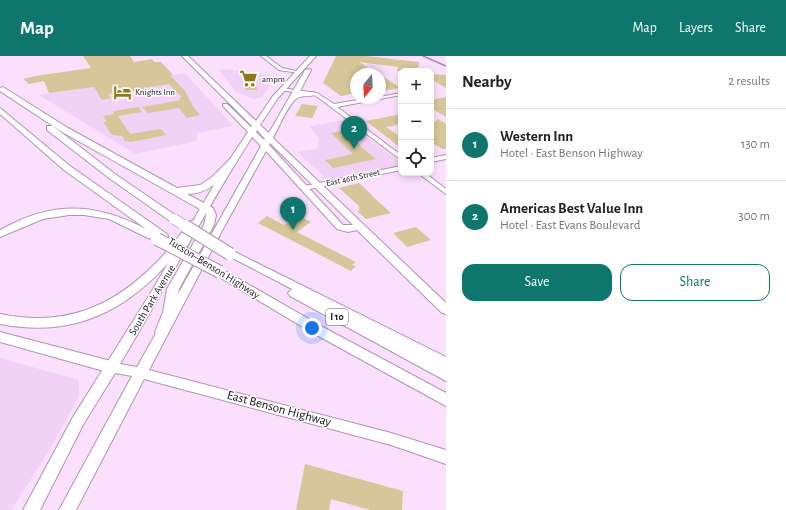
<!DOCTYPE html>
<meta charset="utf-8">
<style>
body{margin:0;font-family:"Alegreya Sans",sans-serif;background:#f2f2f2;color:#202124}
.controls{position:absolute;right:12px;top:12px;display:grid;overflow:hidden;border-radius:8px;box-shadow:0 2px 6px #0003}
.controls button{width:36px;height:36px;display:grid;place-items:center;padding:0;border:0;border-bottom:1px solid #e0e0e0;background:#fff;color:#202124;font:20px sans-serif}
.compass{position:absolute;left:350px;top:12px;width:36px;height:36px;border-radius:50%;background:#fff;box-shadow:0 2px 6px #0003;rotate:198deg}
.you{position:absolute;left:312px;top:272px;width:14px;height:14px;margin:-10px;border:3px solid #fff;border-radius:50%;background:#1a73e8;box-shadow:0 0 0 6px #1a73e833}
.badge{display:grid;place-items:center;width:26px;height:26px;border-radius:50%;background:#0f766e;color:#fff;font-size:13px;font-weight:700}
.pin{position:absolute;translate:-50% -33px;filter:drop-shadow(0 1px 2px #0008)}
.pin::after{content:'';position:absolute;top:21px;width:14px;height:12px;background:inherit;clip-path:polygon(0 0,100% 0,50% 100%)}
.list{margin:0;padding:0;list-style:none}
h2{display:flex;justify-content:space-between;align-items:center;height:52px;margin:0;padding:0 16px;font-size:17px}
h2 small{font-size:13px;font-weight:400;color:#757577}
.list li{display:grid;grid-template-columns:26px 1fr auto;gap:12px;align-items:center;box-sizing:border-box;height:72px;padding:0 16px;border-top:1px solid #e0e0e0}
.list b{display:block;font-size:15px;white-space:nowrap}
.list p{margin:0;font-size:13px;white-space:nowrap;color:#757577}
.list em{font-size:13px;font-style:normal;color:#757577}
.actions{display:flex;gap:8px;padding:12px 16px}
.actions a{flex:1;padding:9px 0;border:1px solid #0f766e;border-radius:12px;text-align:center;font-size:14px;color:#0f766e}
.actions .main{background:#0f766e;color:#fff}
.icon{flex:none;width:22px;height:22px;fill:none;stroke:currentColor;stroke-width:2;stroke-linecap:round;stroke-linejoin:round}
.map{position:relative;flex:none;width:446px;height:454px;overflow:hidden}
header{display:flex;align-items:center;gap:24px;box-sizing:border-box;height:56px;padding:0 20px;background:#0f766e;color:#fff}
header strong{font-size:19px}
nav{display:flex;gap:22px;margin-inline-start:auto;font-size:14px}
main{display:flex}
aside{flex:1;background:#fff}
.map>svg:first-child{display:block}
.built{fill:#f1d1f5}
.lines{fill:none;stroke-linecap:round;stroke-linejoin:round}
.stream{stroke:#a688ab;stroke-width:1.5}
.building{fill:#d7c699}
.minor-casing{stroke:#ad94b0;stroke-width:2}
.major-casing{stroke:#ad94b0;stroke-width:2}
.highway-casing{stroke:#ad94b0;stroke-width:2}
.minor{fill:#fff;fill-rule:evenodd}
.major{fill:#fff;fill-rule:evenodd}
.highway{fill:#fff;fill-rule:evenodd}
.highway-bridge-far1-casing{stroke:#ad94b0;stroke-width:11;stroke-linecap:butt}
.highway-bridge-casing{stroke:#ad94b0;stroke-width:14;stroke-linecap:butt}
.highway-bridge-far1{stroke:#fff;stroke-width:10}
.highway-bridge{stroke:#fff;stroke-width:12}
.labels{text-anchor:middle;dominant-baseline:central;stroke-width:3;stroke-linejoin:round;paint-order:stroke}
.far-poi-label{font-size:9px;fill:#1a111b;stroke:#fff;text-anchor:start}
.far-street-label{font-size:9px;fill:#1a111b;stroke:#fff}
.shield{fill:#fff;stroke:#5f585f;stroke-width:1}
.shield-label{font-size:10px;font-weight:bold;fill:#1a111b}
.street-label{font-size:11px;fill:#1a111b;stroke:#fff}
.near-street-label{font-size:13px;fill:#1a111b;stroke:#fff}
</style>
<header>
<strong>Map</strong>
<nav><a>Map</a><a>Layers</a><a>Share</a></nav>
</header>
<main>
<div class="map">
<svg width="446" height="454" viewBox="0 0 446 454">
<rect width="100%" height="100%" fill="#fbe0fe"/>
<!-- built -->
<g class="built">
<path d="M225,13L272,19L267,35L262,41L254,43L236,36L219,14Z"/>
<path d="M185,17L233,70L197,77V85L135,98L39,39Z"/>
<path d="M344,64L401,107L398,110L328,124L297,96L317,93L319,83L310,71L311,70Z"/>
<path d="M0,302L79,324V340L49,395L11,454H0Z"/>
</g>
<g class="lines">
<!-- stream -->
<path class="stream" d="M423,0L446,10"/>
</g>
<!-- building -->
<g class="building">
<path d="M83,0H130L134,6L152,3L155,6H161L173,19H170L185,35L194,52L200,59L187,62L179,52L148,57L142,51L181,44L179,42L182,41L169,28L144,32L148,36L140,37L138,34L108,38L111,42L102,44L94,31L49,37L44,25L29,28L23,23L35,20L91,12Z"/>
<path d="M336,0H366L419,6L418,15H397L398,11L359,6L378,18H356V37L341,40L323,27Z"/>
<path d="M431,18L446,19V32L431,23Z"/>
<path d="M380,19L401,32L382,35L380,34Z"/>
<path d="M245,20L254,21L257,34H246Z"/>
<path d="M446,41V61L431,52V44Z"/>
<path d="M302,48L318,50L312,62L295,60Z"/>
<path d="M139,51L142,56L118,60L130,78L161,73L166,79L131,86L125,85L122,80L112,79L103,66H107L103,60L114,58L113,55Z"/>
<path d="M401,58V68L386,71L401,81V92L366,65Z"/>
<path d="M438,63L446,68V93H442L431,86V69Z"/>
<path d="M343,75L361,89L360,90L376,103L333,112L325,104L353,98L331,77Z"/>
<path d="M359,127L373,140H372L391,157L366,163L357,155L360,154L358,152L360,151L339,132Z"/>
<path d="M298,159L311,166L297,176L356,206L352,209L356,210L351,215L258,167L267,160L284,169Z"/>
<path d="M416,171L431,184L407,191L393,177Z"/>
<path d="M305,408L403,435L402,454H370L331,443L329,454H296Z"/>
</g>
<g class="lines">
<defs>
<g id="minor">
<path d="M261,0H266L282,12L301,16L299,17L279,14Z"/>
<path d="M281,32L317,37L334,48L370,42H380V41L401,37V39L337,51L401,99V104L319,42L314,39L281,34Z"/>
<path d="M446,99V103L431,106V102Z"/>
<path d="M401,110V114L305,134L302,132L305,130Z"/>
<path d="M418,117H425L446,133V138Z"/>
</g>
<path id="major" d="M182,0H188L256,65L273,40L310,0H316L278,42L260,69L269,77L305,14L310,13L311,14L299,37L313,36L316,38C311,42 302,38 296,43C288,49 278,73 273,82L446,247V258L442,257L357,174L348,176L337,173L266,95L224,171L149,314L391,377L446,394V408L391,389L144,323L76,454H59L132,320L115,317L83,369L40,454H23L73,361L150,238L224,112L248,76L223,50V48H227L251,71L252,70ZM257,74L265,83L264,84L256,76ZM252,81L261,90L137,311L120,308C165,233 205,154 252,81ZM270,87L353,169H343L269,89Z"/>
<g id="highway">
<path d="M3,31L68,72L177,132L200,129L212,121L230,103L233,102L237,105C225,122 209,138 187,138L213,152L216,159L214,169L179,233L175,256L167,279L162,281L157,279L155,276L163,256L167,233L204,169L206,159L205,156L62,76L0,35V32Z"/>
<path d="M0,52L70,110L167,178L168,180L167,182L163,183L157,181L152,183L148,182L109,163L84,159H69L43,163L0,181V174C52,145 94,146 146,173L64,114L0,58Z"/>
<path d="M47,70H53L115,118L178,161L179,163L178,165H170L109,122L47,74Z"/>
<path d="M195,164L200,167C150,238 92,286 0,268V258C65,271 112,252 158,205C170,193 180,178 191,165Z"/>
<path d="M221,189L446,301V325L290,240L288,237L292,233L217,194L215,192L217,190Z"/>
<path d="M220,212L321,270L446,337V350L311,276L216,219L214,216Z"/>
<path d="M0,276L111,305L116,307L118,311L116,315L111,317L0,286Z"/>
</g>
</defs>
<!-- minor casing -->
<use href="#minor" class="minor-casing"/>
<!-- major casing -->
<use href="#major" class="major-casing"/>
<!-- highway casing -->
<use href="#highway" class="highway-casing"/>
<!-- minor -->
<use href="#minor" class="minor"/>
<!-- major -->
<use href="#major" class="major"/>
<!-- highway -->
<use href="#highway" class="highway"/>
<defs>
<path id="highway-bridge-far1" d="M174,163L187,171"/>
<g id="highway-bridge">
<path d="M185,170L230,198"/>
<path d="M157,183L220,216"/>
</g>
</defs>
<!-- highway-bridge-far1 casing -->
<use href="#highway-bridge-far1" class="highway-bridge-far1-casing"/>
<!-- highway-bridge casing -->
<use href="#highway-bridge" class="highway-bridge-casing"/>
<!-- highway-bridge-far1 -->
<use href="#highway-bridge-far1" class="highway-bridge-far1"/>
<!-- highway-bridge -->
<use href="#highway-bridge" class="highway-bridge"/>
</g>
<!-- icons -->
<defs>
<symbol id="supermarket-bare" viewBox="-9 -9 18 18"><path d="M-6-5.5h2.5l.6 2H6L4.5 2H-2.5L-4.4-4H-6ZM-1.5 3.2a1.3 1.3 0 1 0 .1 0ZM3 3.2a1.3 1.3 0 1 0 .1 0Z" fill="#93751c" stroke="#fff" stroke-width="2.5" paint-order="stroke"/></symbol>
<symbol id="hotel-bare" viewBox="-9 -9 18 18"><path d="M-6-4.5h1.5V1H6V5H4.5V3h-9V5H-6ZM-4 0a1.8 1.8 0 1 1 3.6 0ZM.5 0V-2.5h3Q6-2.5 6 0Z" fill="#93751c" stroke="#fff" stroke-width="2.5" paint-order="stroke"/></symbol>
</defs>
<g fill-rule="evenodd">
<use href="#supermarket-bare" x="236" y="10" width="25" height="25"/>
<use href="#hotel-bare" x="110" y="24" width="25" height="25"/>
</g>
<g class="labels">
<!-- far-poi labels -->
<g class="far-poi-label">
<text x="262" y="23">ampm</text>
<text x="135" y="36">Knights Inn</text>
</g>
<!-- far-street labels -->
<g class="far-street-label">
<text transform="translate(353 122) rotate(-12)">East 46th Street</text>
</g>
<!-- shield labels -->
<rect class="shield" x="326" y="253" width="22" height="16" rx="3"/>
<g class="shield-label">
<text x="337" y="261">I 10</text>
</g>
<!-- street labels -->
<g class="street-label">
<text transform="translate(214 212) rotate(32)">Tucson–Benson Highway</text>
<text transform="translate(152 244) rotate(-59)">South Park Avenue</text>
</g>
<!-- near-street labels -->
<g class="near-street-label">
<text transform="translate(279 353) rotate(15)">East Benson Highway</text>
</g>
</g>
</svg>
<div class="controls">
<button>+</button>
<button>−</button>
<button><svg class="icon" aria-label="locate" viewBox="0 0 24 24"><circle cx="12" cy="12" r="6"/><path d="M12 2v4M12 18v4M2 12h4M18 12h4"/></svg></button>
</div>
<svg class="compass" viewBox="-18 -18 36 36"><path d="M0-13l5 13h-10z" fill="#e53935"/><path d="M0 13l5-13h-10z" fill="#757577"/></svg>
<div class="you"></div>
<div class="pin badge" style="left:293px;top:174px">1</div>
<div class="pin badge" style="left:354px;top:93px">2</div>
</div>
<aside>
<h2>Nearby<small>2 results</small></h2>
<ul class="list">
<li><span class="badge">1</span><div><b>Western Inn</b><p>Hotel · East Benson Highway</p></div><em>130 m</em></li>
<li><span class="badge">2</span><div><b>Americas Best Value Inn</b><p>Hotel · East Evans Boulevard</p></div><em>300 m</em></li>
</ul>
<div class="actions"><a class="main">Save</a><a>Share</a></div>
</aside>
</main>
